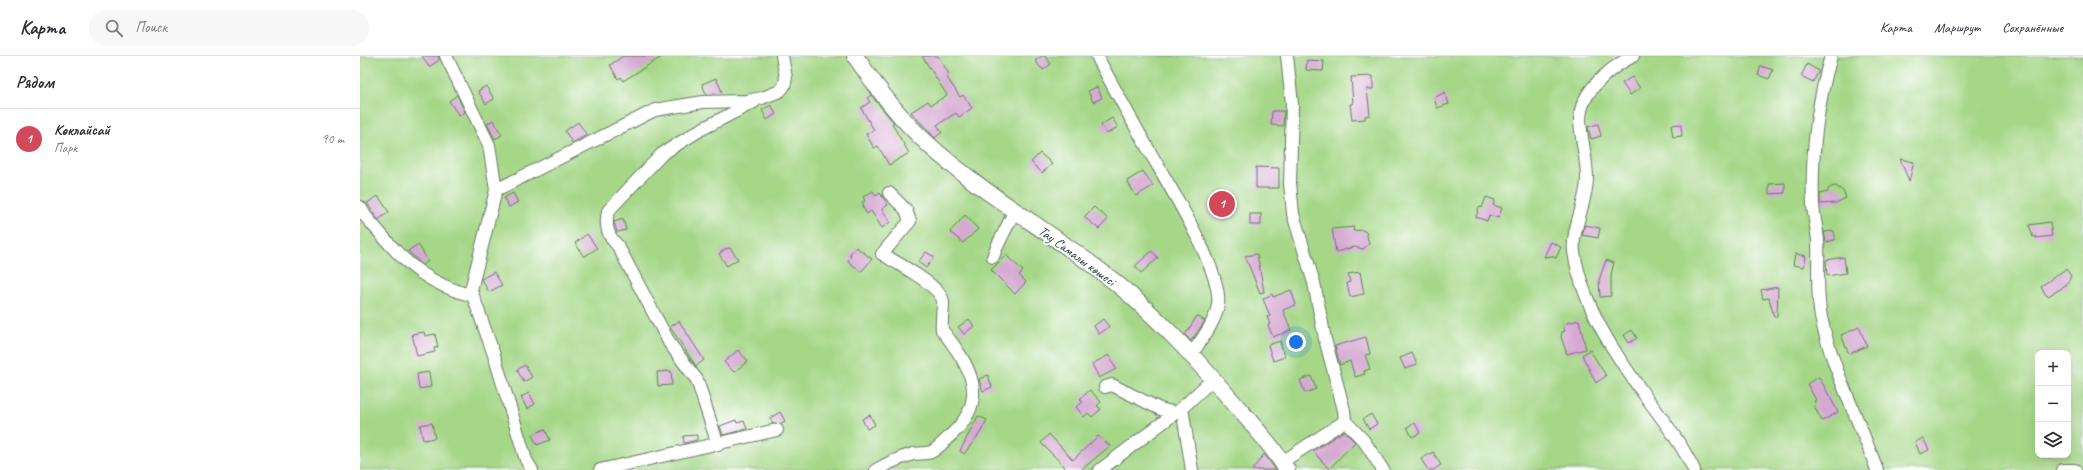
<!DOCTYPE html>
<html lang="ru">
<meta charset="utf-8">
<style>
body{margin:0;font-family:Caveat,sans-serif;background:#f7f7f7;color:#2b2b33}
.controls{position:absolute;right:12px;bottom:12px;display:grid;overflow:hidden;border-radius:8px;box-shadow:0 4px 16px #0002}
.controls button{width:36px;height:36px;display:grid;place-items:center;padding:0;border:0;border-bottom:1px solid #e1e1e2;background:#fff;color:#2b2b33;font:20px sans-serif}
.you{position:absolute;left:936px;top:286px;width:14px;height:14px;margin:-10px;border:3px solid #fff;border-radius:50%;background:#1a73e8;box-shadow:0 0 0 6px #1a73e833}
.badge{display:grid;place-items:center;width:26px;height:26px;border-radius:50%;background:#d1495b;color:#fff;font-size:13px;font-weight:700}
.pin{position:absolute;translate:-50% -50%;border:2px solid #fff;box-shadow:0 1px 4px #0006}
.list{margin:0;padding:0;list-style:none}
h2{display:flex;justify-content:space-between;align-items:center;height:52px;margin:0;padding:0 16px;font-size:17px}
h2 small{font-size:13px;font-weight:400;color:#7c7c81}
.list li{display:grid;grid-template-columns:26px 1fr auto;gap:12px;align-items:center;box-sizing:border-box;height:60px;padding:0 16px;border-top:1px solid #e1e1e2}
.list b{display:block;font-size:15px;white-space:nowrap}
.list p{margin:0;font-size:13px;white-space:nowrap;color:#7c7c81}
.list em{font-size:13px;font-style:normal;color:#7c7c81}
.icon{flex:none;width:22px;height:22px;fill:none;stroke:currentColor;stroke-width:2;stroke-linecap:round;stroke-linejoin:round}
.map{position:relative;flex:none;width:1723px;height:414px;overflow:hidden}
header{display:flex;align-items:center;gap:24px;box-sizing:border-box;height:56px;padding:0 20px;background:#fff;border-bottom:1px solid #e1e1e2}
header strong{font-size:19px}
nav{display:flex;gap:22px;margin-inline-start:auto;font-size:14px}
.search{width:280px;height:36px;background:#f7f7f7;display:flex;align-items:center;gap:10px;box-sizing:border-box;padding:0 14px;border-radius:22px;color:#7c7c81;font-size:15px}
main{display:flex}
aside{flex:1;background:#fff}
.map>svg:first-child{display:block}
.green{fill:#a5d787;stroke:#628a5e;fill-rule:evenodd}
.building{fill:#d6a9d3}
.lines{fill:none;stroke-linecap:round;stroke-linejoin:round}
.minor-casing{stroke:#677766;stroke-width:14}
.tertiary-casing{stroke:#677766;stroke-width:18}
.minor{stroke:#fff;stroke-width:12}
.tertiary{stroke:#fff;stroke-width:16}
.labels{text-anchor:middle;dominant-baseline:central;stroke-width:3.5;stroke-linejoin:round;paint-order:stroke}
.street-label{font-size:14px;fill:#1f3d34;stroke:#fff}
</style>
<header>
<strong>Карта</strong>
<div class="search"><svg class="icon" aria-label="search" viewBox="0 0 24 24"><circle cx="10" cy="10" r="6"/><path d="M15 15l6 6"/></svg>Поиск</div>
<nav><a>Карта</a><a>Маршрут</a><a>Сохранённые</a></nav>
</header>
<main>
<aside>
<h2>Рядом<small></small></h2>
<ul class="list">
<li><span class="badge">1</span><div><b>Көклайсай</b><p>Парк</p></div><em>90 m</em></li>
</ul>
</aside>
<div class="map">
<svg width="1723" height="414" viewBox="0 0 1723 414">
<rect width="100%" height="100%" fill="#fff"/>
<filter id="ink" filterUnits="userSpaceOnUse"><feTurbulence type="fractalNoise" baseFrequency=".025" numOctaves="2"/><feDisplacementMap in="SourceGraphic" scale="8" xChannelSelector="R" yChannelSelector="G"/><feConvolveMatrix kernelMatrix="1 2 1 2 8 2 1 2 1" color-interpolation-filters="sRGB"/></filter>
<filter id="wash" filterUnits="userSpaceOnUse"><feTurbulence type="fractalNoise" baseFrequency=".012" numOctaves="4" result="noise"/><feDisplacementMap in="SourceGraphic" scale="16" xChannelSelector="R" yChannelSelector="G"/><feGaussianBlur stdDeviation="0.9" result="paint"/><feColorMatrix in="noise" values="0 0 0 0 0 0 0 0 0 0 0 0 0 0 0 0 0 1.4 0 .05"/><feComposite in="paint" operator="in"/></filter>
<g filter="url(#wash)">
<rect width="100%" height="100%" fill="#eee2c3"/>
<!-- green -->
<path class="green" d="M0,0H1723V414H0ZM1678,297H1708V399H1678Z"/>
<g id="blocks">
<!-- building -->
<g class="building">
<path d="M62,0H79V4L69,11Z"/>
<path d="M263,0H303L263,25L261,21L258,23L250,9Z"/>
<path d="M562,0H578L589,18L586,20L600,41L603,39L612,52L599,61L596,57L577,69L582,76L575,82L551,56L568,45L571,49L587,39Z"/>
<path d="M682,0H685L691,8L683,14L675,5Z"/>
<path d="M947,4L964,5L963,15L946,14Z"/>
<path d="M1447,8L1459,15L1453,26L1441,20Z"/>
<path d="M1401,10L1413,14L1409,23L1398,19Z"/>
<path d="M1013,20V33H1007L1010,59L1005,60V63L992,64L990,48H993L991,21Z"/>
<path d="M1272,21L1280,32L1270,39L1262,27Z"/>
<path d="M356,22L362,36L346,38L342,28Z"/>
<path d="M126,30L134,43L126,48L118,35Z"/>
<path d="M737,31L742,42L733,46L728,35Z"/>
<path d="M1085,36L1089,48L1077,52L1074,42Z"/>
<path d="M97,39L105,56L99,60L89,45Z"/>
<path d="M511,39L534,67L532,68L549,97L529,109L518,90L514,92L506,78L514,74L501,52L510,46L507,42Z"/>
<path d="M411,49L416,58L407,64L402,54Z"/>
<path d="M912,55H924L923,70L911,69Z"/>
<path d="M752,62L758,71L746,78L741,69Z"/>
<path d="M133,64L142,79L135,83L127,68Z"/>
<path d="M218,66L227,79L212,87L205,75Z"/>
<path d="M1238,68L1241,80L1231,83L1228,71Z"/>
<path d="M1321,68L1322,80L1313,81L1311,69Z"/>
<path d="M680,97L692,108L682,117L671,106Z"/>
<path d="M1540,103L1554,106L1549,125Z"/>
<path d="M896,111L919,112V132H896Z"/>
<path d="M783,115L793,130L776,140L767,125Z"/>
<path d="M1425,127V137L1409,138V128Z"/>
<path d="M1476,130L1483,135L1486,142L1476,147L1460,148V138L1468,136V133L1471,131Z"/>
<path d="M513,135L516,140L520,137L528,149L522,153L530,166L522,172L511,155L507,158L502,150L504,149L502,146L505,145L503,141Z"/>
<path d="M153,137L158,146L149,151L144,142Z"/>
<path d="M18,140L29,156L18,164L7,147Z"/>
<path d="M1126,141L1135,144L1133,149L1142,152L1138,162L1129,159L1127,165L1116,161L1119,151L1122,152Z"/>
<path d="M734,151L748,163L739,173L724,161Z"/>
<rect x="890" y="158" width="11" height="11"/>
<path d="M605,159L618,173L603,187L590,176Z"/>
<path d="M263,163L266,174L257,176L254,166Z"/>
<path d="M1690,166L1692,180L1676,182V180L1673,181L1669,169Z"/>
<path d="M1225,169L1240,172L1238,182L1222,179Z"/>
<path d="M994,171L993,175L1002,174L1006,176L1009,188L1003,193L994,191L976,196L972,173Z"/>
<path d="M1474,175L1475,184L1466,186L1464,176Z"/>
<path d="M227,178L237,192L224,201L215,187Z"/>
<path d="M1191,186L1201,191L1196,202L1191,200L1184,201Z"/>
<path d="M58,188L68,205L63,209L48,195Z"/>
<path d="M496,191L512,203L501,216L488,205L491,200L489,199Z"/>
<path d="M370,192L378,203L367,210L359,198L365,193Z"/>
<path d="M792,195L798,202L781,217L775,210Z"/>
<path d="M566,196L574,201L566,212L558,206Z"/>
<path d="M897,198L904,236L900,237L885,200Z"/>
<path d="M1435,198L1446,200L1444,211L1433,209Z"/>
<path d="M646,199L663,215L659,219L666,226L655,238L631,214Z"/>
<path d="M1484,201L1486,217L1467,220L1466,204Z"/>
<path d="M1246,204L1254,207L1251,218V240L1240,241L1239,224Z"/>
<path d="M1706,213L1711,220L1706,230L1688,240L1686,239L1681,230Z"/>
<path d="M134,216L142,229L129,236L121,223Z"/>
<path d="M1000,216L1004,238L990,241L987,227L990,226L988,218Z"/>
<path d="M1418,231L1417,261H1414L1409,242L1403,243L1401,234Z"/>
<path d="M931,234L936,249L923,254L931,274L913,281L908,269L910,268L907,261L910,260L903,243L912,238L913,241Z"/>
<path d="M837,260L845,265L831,285L825,279Z"/>
<path d="M609,263L614,270L604,278L598,271Z"/>
<path d="M743,263L749,271L739,278L734,270Z"/>
<path d="M1219,264L1226,293L1207,298L1201,281L1202,276L1205,275L1203,268Z"/>
<path d="M319,265L344,304L336,310L310,271Z"/>
<path d="M1499,271L1507,290L1489,298L1481,279Z"/>
<path d="M1272,274L1277,282L1269,287L1264,279Z"/>
<path d="M64,276L65,280L75,278L78,291L74,292L75,296L57,300L52,278Z"/>
<path d="M1006,281L1010,298L1005,299L1010,313L1004,315L1005,318L995,321L990,305L980,309L975,290Z"/>
<path d="M920,285L925,301L913,305L908,289Z"/>
<path d="M378,294L388,305L374,316L364,306Z"/>
<path d="M1230,294L1246,320L1236,327L1222,299Z"/>
<path d="M1052,297L1057,308L1045,313L1040,302Z"/>
<path d="M749,299L756,313L739,322L732,308Z"/>
<path d="M165,309L172,321L164,326L157,314Z"/>
<path d="M311,315L312,329L298,330L297,316Z"/>
<path d="M69,316L71,331L59,333L57,318Z"/>
<path d="M628,319L632,331L623,335L619,323Z"/>
<path d="M951,320L956,333L945,337L940,324Z"/>
<path d="M1459,321L1478,356L1462,365L1454,350L1456,348L1454,345L1456,344L1447,328Z"/>
<path d="M730,334L741,346L737,350L741,353L732,361L728,357L724,361L716,351L723,346L720,343Z"/>
<path d="M169,337L175,348L167,353L161,341Z"/>
<path d="M420,356L425,365L420,368L413,367L410,362Z"/>
<path d="M1011,358L1017,368L1009,373L1003,363Z"/>
<path d="M510,359L515,369L507,373L502,363Z"/>
<path d="M618,360L627,364L620,377L604,398L600,395Z"/>
<path d="M376,364L377,367L384,365L387,373L363,379L360,370Z"/>
<path d="M72,367L75,382L63,384L60,369Z"/>
<path d="M1055,367L1060,377L1052,381L1047,371Z"/>
<path d="M185,373L190,384L177,389L172,379Z"/>
<path d="M984,375L995,386L969,413L953,395Z"/>
<path d="M689,378L713,404L738,380L750,390L721,414H702L705,411L681,387Z"/>
<path d="M337,379V384L324,387L323,380Z"/>
<path d="M1563,382L1569,394L1560,398L1555,386Z"/>
<path d="M1073,396L1081,409L1073,414H1068L1061,403Z"/>
<path d="M904,398L916,414H892Z"/>
</g>
</g>
</g>
<g filter="url(#ink)">
<use href="#blocks" fill-opacity="0" stroke="#677766" stroke-width="1"/>
<g class="lines">
<defs>
<g id="minor">
<path d="M86,0L129,89L136,134"/>
<path d="M737,0C753,31 770,61 787,91C805,123 863,215 858,248C856,266 841,284 831,299"/>
<path d="M1273,0C1250,12 1219,36 1220,65C1221,84 1227,103 1227,122C1227,146 1211,174 1214,196C1223,251 1254,297 1286,341C1303,364 1322,388 1334,414"/>
<path d="M1471,0C1457,49 1451,98 1453,149C1454,161 1457,173 1458,185C1459,211 1456,235 1461,261C1471,310 1500,366 1517,414"/>
<path d="M0,151C7,165 11,166 20,177C47,210 71,229 113,240"/>
<path d="M633,201C638,185 648,171 654,155"/>
<path d="M745,331L752,329L800,353L816,357"/>
<path d="M822,352L832,414"/>
<path d="M985,365L1004,385L1023,414"/>
<path d="M358,389L337,324L310,288L258,190C247,179 245,170 248,155L302,98L340,74L394,46"/>
<path d="M922,406L985,365L984,354L965,283L954,227L933,158L930,127L932,48L927,0"/>
<path d="M172,414L166,404L134,299L111,234L136,134L295,54L343,46L387,45L402,42L420,35L424,30L426,22L422,0"/>
<path d="M240,414L417,374"/>
<path d="M516,414C528,407 540,402 553,398C558,397 565,398 571,396C578,393 586,383 592,378C631,342 609,308 582,274C581,265 583,255 583,246C582,230 535,206 522,198L550,165L546,154L529,137"/>
<path d="M740,414L822,352L853,323"/>
<path d="M1702,414H1715"/>
</g>
<path id="tertiary" d="M495,0C516,31 540,63 568,88C626,141 695,178 756,227C799,262 836,303 872,345C891,367 912,389 927,414"/>
</defs>
<!-- minor casing -->
<use href="#minor" class="minor-casing"/>
<!-- tertiary casing -->
<use href="#tertiary" class="tertiary-casing"/>
<!-- minor -->
<use href="#minor" class="minor"/>
<!-- tertiary -->
<use href="#tertiary" class="tertiary"/>
</g>
</g>
<g class="labels">
<!-- street labels -->
<g class="street-label">
<text transform="translate(717 200) rotate(36)">Тау Самалы көшесі</text>
</g>
</g>
</svg>
<div class="controls">
<button>+</button>
<button>−</button>
<button><svg class="icon" aria-label="layers" viewBox="0 0 24 24"><path d="M12 4l9 5-9 5-9-5zM3 14l9 5 9-5"/></svg></button>
</div>
<div class="you"></div>
<div class="pin badge" style="left:862px;top:148px">1</div>
</div>
</main>
